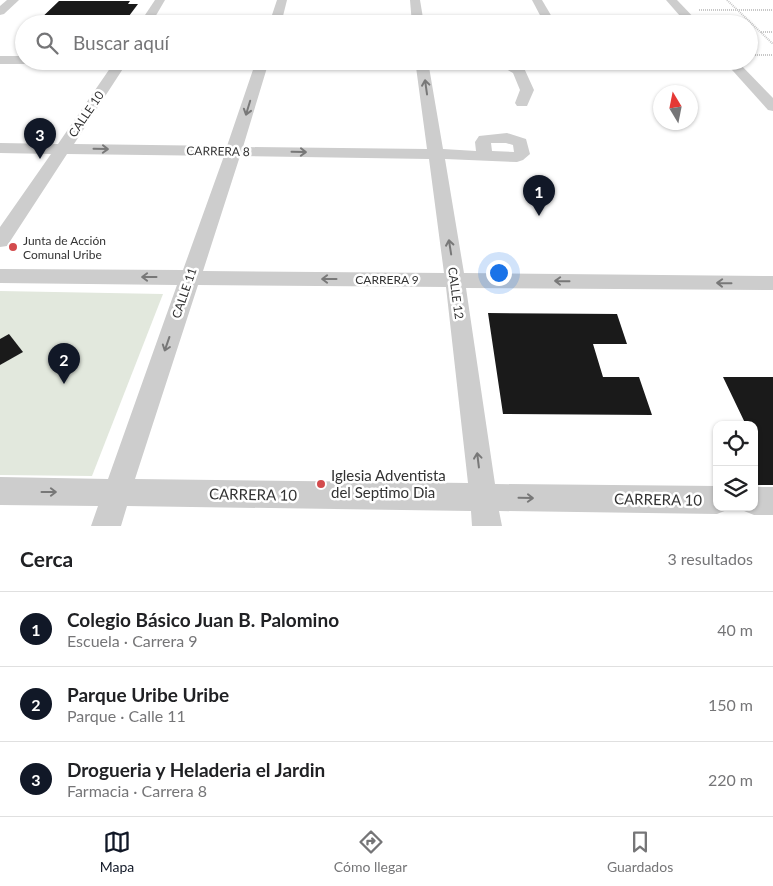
<!DOCTYPE html>
<html lang="es">
<meta charset="utf-8">
<style>
body{margin:0;font-family:Lato,sans-serif;background:#f6f6f6;color:#202124}
.controls{position:absolute;right:15px;bottom:15px;display:grid;overflow:hidden;border-radius:10px;box-shadow:0 1px 4px #0004}
.controls button{width:45px;height:45px;display:grid;place-items:center;padding:0;border:0;border-bottom:1px solid #e0e0e0;background:#fff;color:#202124;font:25px sans-serif}
.compass{position:absolute;left:653px;top:85px;width:45px;height:45px;border-radius:50%;background:#fff;box-shadow:0 1px 4px #0004;rotate:350deg}
.you{position:absolute;left:498px;top:272px;width:18px;height:18px;margin:-12px;border:4px solid #fff;border-radius:50%;background:#1a73e8;box-shadow:0 0 0 8px #1a73e833}
.badge{display:grid;place-items:center;width:32px;height:32px;border-radius:50%;background:#111827;color:#fff;font-size:16px;font-weight:700}
.pin{position:absolute;translate:-50% -41px;filter:drop-shadow(0 1px 2px #0008)}
.pin::after{content:'';position:absolute;top:26px;width:18px;height:15px;background:inherit;clip-path:polygon(0 0,100% 0,50% 100%)}
.list{margin:0;padding:0;list-style:none}
h2{display:flex;justify-content:space-between;align-items:center;height:65px;margin:0;padding:0 20px;font-size:21px}
h2 small{font-size:16px;font-weight:400;color:#757577}
.list li{display:grid;grid-template-columns:32px 1fr auto;gap:15px;align-items:center;box-sizing:border-box;height:75px;padding:0 20px;border-top:1px solid #e0e0e0}
.list b{display:block;font-size:19px;white-space:nowrap}
.list p{margin:0;font-size:16px;white-space:nowrap;color:#757577}
.list em{font-size:16px;font-style:normal;color:#757577}
.icon{flex:none;width:28px;height:28px;fill:none;stroke:currentColor;stroke-width:2;stroke-linecap:round;stroke-linejoin:round}
.map{position:relative;flex:none;width:773px;height:526px;overflow:hidden}
.search{position:absolute;background:#fff;box-shadow:0 1px 4px #0004;left:15px;right:15px;top:15px;height:55px;display:flex;align-items:center;gap:12px;box-sizing:border-box;padding:0 18px;border-radius:28px;color:#757577;font-size:19px}
.sheet{height:290px;background:#fff}
nav{display:flex;justify-content:space-around;align-items:center;box-sizing:border-box;height:70px;border-top:1px solid #e0e0e0;background:#fff;font-size:14px;color:#757577}
nav a{display:grid;justify-items:center;gap:2px}
nav .on{color:#111827}
.map>svg:first-child{display:block}
.green{fill:#e2e8dd}
.building{fill:#1a1a1a}
.lines{fill:none;stroke-linecap:round;stroke-linejoin:round}
.path{stroke:#c7c7c7;stroke-width:2;stroke-dasharray:1 1;stroke-linecap:butt}
.minor{fill:#cdcdcd;fill-rule:evenodd}
.oneway{stroke:#787878}
.poi-dot{fill:#d34b4d;stroke:#fff;stroke-width:2}
.labels{text-anchor:middle;dominant-baseline:central;stroke-width:5;stroke-linejoin:round;paint-order:stroke}
.street-label{font-size:12px;fill:#333;stroke:#fff}
.poi-label{font-size:12px;fill:#333;stroke:#fff;text-anchor:start}
.near-poi-label{font-size:15px;fill:#333;stroke:#fff;text-anchor:start}
.near-street-label{font-size:15px;fill:#333;stroke:#fff}
</style>
<div class="map">
<svg width="773" height="526" viewBox="0 0 773 526">
<rect width="100%" height="100%" fill="#fff"/>
<!-- green -->
<path class="green" d="M0,291L163,294L92,476L0,475Z"/>
<!-- building -->
<g class="building">
<path d="M59,1H130L128,4H138L123,24H35Z"/>
<path d="M488,313L617,314L627,344H593L603,377H639L652,415L503,414Z"/>
<path d="M9,334L23,352L0,365V339Z"/>
<path d="M723,377H773V485H754V425H746Z"/>
</g>
<g class="lines">
<!-- path -->
<g class="path">
<path d="M727,0L773,44"/>
<path d="M699,10H773"/>
<path d="M761,32H773"/>
<path d="M749,55H773"/>
</g>
<!-- minor -->
<g class="minor">
<path d="M7,0H19L4,14L0,15V6Z"/>
<path d="M155,0H165L151,24H139Z"/>
<path d="M277,0H287L281,24H269Z"/>
<path d="M410,0H420L424,24H412Z"/>
<path d="M532,0H542L552,17L550,19H542Z"/>
<path d="M666,0H677L700,24H687Z"/>
<path d="M0,56H24V61H30L24,64H0Z"/>
<path d="M115,61H128L74,144L227,146L256,61H269L243,147L427,149L416,67L306,65L300,61H512L524,68L534,90L527,106H517L515,103L520,90L513,73L504,68L429,67L443,149L476,151L475,142L479,136L507,133L526,139L530,154L523,160L517,162L445,159L464,273L773,276V290L466,288L495,484L717,486V507H728L727,510L717,514L499,511L502,526H472L471,511L127,506L121,526H91L98,506L0,505V477L108,479L177,285L0,283V269L183,270L224,156L67,154L7,246L0,247V227L51,154L0,153V143L58,144ZM491,143H506L513,145L514,152L492,151ZM240,156L429,159L444,273L203,271ZM198,285L446,287L468,483L135,479Z"/>
<path d="M724,61H737L773,98V111L768,110Z"/>
<path d="M754,487H773V515H754L744,511L743,507H754Z"/>
</g>
</g>
<!-- one-way arrows -->
<defs><path id="oneway-shaft" d="M-6 0H5M1.5-3L5.5 0L1.5 3" fill="none" stroke-width="1.6" stroke-linecap="round" stroke-linejoin="round" transform="scale(1.25)"/></defs>
<g class="oneway">
<use href="#oneway-shaft" transform="translate(426 87) rotate(-98)"/>
<use href="#oneway-shaft" transform="translate(248 108) rotate(107)"/>
<use href="#oneway-shaft" transform="translate(101 149) rotate(1)"/>
<use href="#oneway-shaft" transform="translate(299 152) rotate(1)"/>
<use href="#oneway-shaft" transform="translate(450 247) rotate(-99)"/>
<use href="#oneway-shaft" transform="translate(149 277) rotate(-180)"/>
<use href="#oneway-shaft" transform="translate(329 279) rotate(-180)"/>
<use href="#oneway-shaft" transform="translate(562 281) rotate(-179)"/>
<use href="#oneway-shaft" transform="translate(724 283) rotate(-179)"/>
<use href="#oneway-shaft" transform="translate(167 344) rotate(109)"/>
<use href="#oneway-shaft" transform="translate(478 460) rotate(-97)"/>
<use href="#oneway-shaft" transform="translate(49 492)"/>
<use href="#oneway-shaft" transform="translate(526 498) rotate(1)"/>
</g>
<!-- markers -->
<g class="poi-dot">
<circle cx="13" cy="247" r="5"/>
<circle cx="321" cy="484" r="5"/>
</g>
<g class="labels">
<!-- street labels -->
<g class="street-label">
<text transform="translate(86 114) rotate(-56)">CALLE 10</text>
<text transform="translate(218 151) rotate(1)">CARRERA 8</text>
<text x="387" y="279">CARRERA 9</text>
<text transform="translate(184 293) rotate(-71)">CALLE 11</text>
<text transform="translate(456 293) rotate(82)">CALLE 12</text>
</g>
<!-- poi labels -->
<g class="poi-label">
<text x="23" y="240">Junta de Acción<tspan x="23" dy="14">Comunal Uribe</tspan></text>
</g>
<!-- near-poi labels -->
<g class="near-poi-label">
<text x="331" y="475">Iglesia Adventista<tspan x="331" dy="17">del Septimo Dia</tspan></text>
</g>
<!-- near-street labels -->
<g class="near-street-label">
<text transform="translate(253 494) rotate(1)">CARRERA 10</text>
<text transform="translate(658 499) rotate(1)">CARRERA 10</text>
</g>
</g>
</svg>
<div class="controls">
<button><svg class="icon" aria-label="locate" viewBox="0 0 24 24"><circle cx="12" cy="12" r="6"/><path d="M12 2v4M12 18v4M2 12h4M18 12h4"/></svg></button>
<button><svg class="icon" aria-label="layers" viewBox="0 0 24 24"><path d="M12 4l9 5-9 5-9-5zM3 14l9 5 9-5"/></svg></button>
</div>
<svg class="compass" viewBox="-18 -18 36 36"><path d="M0-13l5 13h-10z" fill="#e53935"/><path d="M0 13l5-13h-10z" fill="#757577"/></svg>
<div class="you"></div>
<div class="pin badge" style="left:539px;top:216px">1</div>
<div class="pin badge" style="left:64px;top:384px">2</div>
<div class="pin badge" style="left:40px;top:159px">3</div>
<div class="search"><svg class="icon" aria-label="search" viewBox="0 0 24 24"><circle cx="10" cy="10" r="6"/><path d="M15 15l6 6"/></svg>Buscar aquí</div>
</div>
<section class="sheet">
<h2>Cerca<small>3 resultados</small></h2>
<ul class="list">
<li><span class="badge">1</span><div><b>Colegio Básico Juan B. Palomino</b><p>Escuela · Carrera 9</p></div><em>40 m</em></li>
<li><span class="badge">2</span><div><b>Parque Uribe Uribe</b><p>Parque · Calle 11</p></div><em>150 m</em></li>
<li><span class="badge">3</span><div><b>Drogueria y Heladeria el Jardin</b><p>Farmacia · Carrera 8</p></div><em>220 m</em></li>
</ul>
</section>
<nav>
<a class="on"><svg class="icon" aria-label="map" viewBox="0 0 24 24"><path d="M3 6l6-2 6 2 6-2v14l-6 2-6-2-6 2zM9 4v14M15 6v14"/></svg>Mapa</a>
<a><svg class="icon" aria-label="directions" viewBox="0 0 24 24"><path d="M12 3l9 9-9 9-9-9zM9 14v-3h6M13 9l2 2-2 2"/></svg>Cómo llegar</a>
<a><svg class="icon" aria-label="saved" viewBox="0 0 24 24"><path d="M7 4h10v16l-5-4-5 4z"/></svg>Guardados</a>
</nav>
